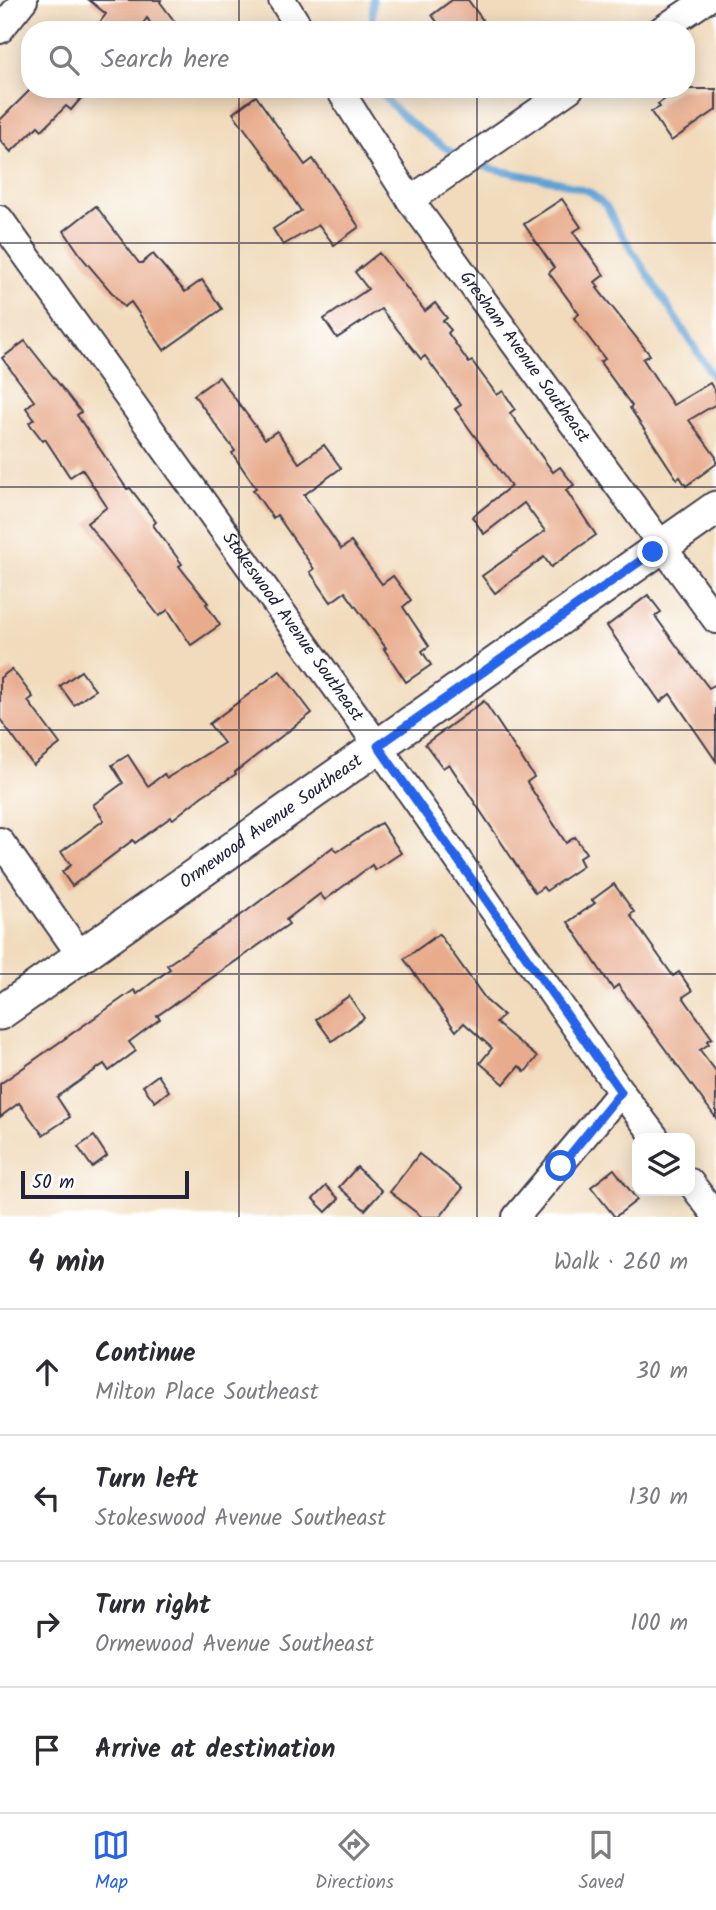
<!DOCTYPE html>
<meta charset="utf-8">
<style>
body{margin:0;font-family:Kalam,sans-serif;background:#f7f7f7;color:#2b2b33}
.controls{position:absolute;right:21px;bottom:21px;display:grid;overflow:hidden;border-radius:14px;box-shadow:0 4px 18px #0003}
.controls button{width:63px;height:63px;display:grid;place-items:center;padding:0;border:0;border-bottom:2px solid #e1e1e2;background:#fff;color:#2b2b33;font:35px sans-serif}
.scale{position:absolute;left:21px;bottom:18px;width:168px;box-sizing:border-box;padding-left:7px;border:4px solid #22223b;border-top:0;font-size:19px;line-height:24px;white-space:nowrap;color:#22223b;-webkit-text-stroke:5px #fff;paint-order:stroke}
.stop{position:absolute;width:21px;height:21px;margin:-16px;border:5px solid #2563eb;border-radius:50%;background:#fff}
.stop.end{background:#2563eb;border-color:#fff;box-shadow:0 2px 7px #0008}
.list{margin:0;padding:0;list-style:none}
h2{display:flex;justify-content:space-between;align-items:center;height:91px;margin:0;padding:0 28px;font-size:30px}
h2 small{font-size:23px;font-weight:400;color:#7c7c81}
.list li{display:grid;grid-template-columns:46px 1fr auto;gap:21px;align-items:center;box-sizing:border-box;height:126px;padding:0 28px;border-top:2px solid #e1e1e2}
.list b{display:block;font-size:26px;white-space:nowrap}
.list p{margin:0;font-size:23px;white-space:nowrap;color:#7c7c81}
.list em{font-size:23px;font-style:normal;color:#7c7c81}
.icon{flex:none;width:38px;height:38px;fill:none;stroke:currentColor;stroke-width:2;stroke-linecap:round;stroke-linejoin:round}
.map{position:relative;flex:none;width:716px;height:1217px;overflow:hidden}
.search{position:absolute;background:#fff;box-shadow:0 4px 18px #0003;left:21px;right:21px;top:21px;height:77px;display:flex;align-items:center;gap:18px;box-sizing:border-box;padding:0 24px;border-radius:28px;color:#7c7c81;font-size:26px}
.sheet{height:595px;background:#fff}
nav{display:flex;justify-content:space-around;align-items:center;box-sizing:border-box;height:98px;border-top:2px solid #e1e1e2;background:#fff;font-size:19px;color:#7c7c81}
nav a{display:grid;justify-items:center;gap:4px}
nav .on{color:#2563eb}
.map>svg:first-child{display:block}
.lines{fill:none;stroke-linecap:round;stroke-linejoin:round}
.stream{stroke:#61a2d4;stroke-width:7}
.building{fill:#e8ac8d}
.minor-casing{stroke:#413e4e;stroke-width:30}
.tertiary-casing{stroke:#413e4e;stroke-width:37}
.minor{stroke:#fff;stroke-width:26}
.tertiary{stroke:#fff;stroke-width:33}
.route{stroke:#2563eb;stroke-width:9}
.grid{fill:none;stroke:#22223b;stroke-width:2;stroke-opacity:0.55}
.labels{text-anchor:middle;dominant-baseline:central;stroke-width:6;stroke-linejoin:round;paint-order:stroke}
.street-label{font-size:18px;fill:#22223b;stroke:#fff}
</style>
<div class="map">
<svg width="716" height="1217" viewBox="0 0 716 1217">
<rect width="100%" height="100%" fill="#fff"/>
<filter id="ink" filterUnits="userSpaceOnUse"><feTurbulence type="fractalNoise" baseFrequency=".0143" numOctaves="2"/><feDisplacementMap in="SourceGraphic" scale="14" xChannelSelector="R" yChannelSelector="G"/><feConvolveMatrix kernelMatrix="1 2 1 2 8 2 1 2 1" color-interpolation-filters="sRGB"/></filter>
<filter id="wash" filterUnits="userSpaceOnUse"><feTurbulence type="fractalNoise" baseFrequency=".00686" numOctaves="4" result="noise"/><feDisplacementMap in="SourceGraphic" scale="28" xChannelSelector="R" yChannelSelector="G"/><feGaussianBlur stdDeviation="1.57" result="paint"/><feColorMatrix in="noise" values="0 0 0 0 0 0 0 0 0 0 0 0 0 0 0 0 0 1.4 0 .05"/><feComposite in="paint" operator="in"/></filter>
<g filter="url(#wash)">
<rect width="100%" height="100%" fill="#f1dbbc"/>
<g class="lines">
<!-- stream -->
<g class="stream">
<path d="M372,30L373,0"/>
<path d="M381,89C386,109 443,147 461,158"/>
<path d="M476,163L493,169L559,182L590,192L607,207L616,225L716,381"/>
</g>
</g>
<g id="blocks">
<!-- building -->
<g class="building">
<path d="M89,0H161L160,2L181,30H155L147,18L138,30H94L106,14Z"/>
<path d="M452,0H468L490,30H443L432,15Z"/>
<path d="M31,89H89L71,110L66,106L42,130L38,126L11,152L0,140V120Z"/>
<path d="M679,89H716V110L671,141L651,112L660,107L658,104Z"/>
<path d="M256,96L305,165L313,159L359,227L334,245L319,225L283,245L273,229L301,211L270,163L233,113Z"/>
<path d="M562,199L581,227L573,232L604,275L595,282L599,287L597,288L650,355L643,359L673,405L710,383L716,393V404L689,420L716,457V464L686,486L680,477L677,479L630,408L632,406L600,362L605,359L574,318L579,314L549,273L554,268L524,224Z"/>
<path d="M96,206L139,263H142L153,254L185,292L202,280L222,309L164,350L131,302L124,307L84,260L64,231Z"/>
<path d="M379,253L425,311L435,303L447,318L443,321L451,330L448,333L469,363L472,361L497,395L503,391L515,409L510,413L553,472L560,467L574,485L566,490L596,535L551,567L544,557L495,593L482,576L545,531L524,503L484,534L472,517L511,486L455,409L461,405L425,356L421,359L381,309L337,338L324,319L368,289L355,272Z"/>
<path d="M25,341L81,412L77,415L127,489L130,488L156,522L153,525L182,564L179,566L208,603L206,604L220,625L191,645L168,610L159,616L87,523L107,507L82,469L70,477L45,439L43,441L29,423L34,419L26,408L34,401L2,358Z"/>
<path d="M219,377L265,439L277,431L299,463L324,445L341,468L304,495L341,549L351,542L382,584L393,576L411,600L403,607L429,646L422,651L431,665L406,682L384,649L386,648L345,592L331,602L310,572L314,569L277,515L273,518L253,490L256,488L232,453L235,451L194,395Z"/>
<path d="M648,595L661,612L655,616L679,649L709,688L716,684V761L670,694L660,702L607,626Z"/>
<path d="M12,669L33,697L28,701L60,744L33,765L0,719V678Z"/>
<path d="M81,671L95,690L74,705L60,686Z"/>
<path d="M280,671L312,713L235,772L236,774L202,796L173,819L171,817L135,843L133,840L72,886L62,872L71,865L61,852L104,820L93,805L123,783L112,765L128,755L148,786L164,774L167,778L224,743L209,724Z"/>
<path d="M484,701L534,777L527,782L566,843L575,837L586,853L579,858L583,866L546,891L543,887L535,893L449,764L443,768L425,744Z"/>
<path d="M381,823L401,853L375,870L372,865L325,900L320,894L286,920L289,924L157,1016L160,1019L129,1042L136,1051L109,1071L104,1064L57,1097L70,1117L43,1135L19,1103L0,1117V1084L134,990L137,994L170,969L167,965L244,913L333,847L337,852Z"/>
<path d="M614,884L634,912L630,915L673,976L679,972L692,991L683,997L712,1038L707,1041L709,1044L700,1050L716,1071V1118L618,985L613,989L568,922L595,903L592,900Z"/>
<path d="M439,934L487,1001L503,1015L496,1023L537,1057L525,1072L519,1066L504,1084L480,1063L492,1048L464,1023L456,1031L404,959Z"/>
<path d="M349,996L364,1018L332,1041L316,1019Z"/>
<path d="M158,1075L169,1091L155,1102L143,1086Z"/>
<path d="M94,1136L107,1156L92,1167L78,1147Z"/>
<path d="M419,1154L463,1188L440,1217H422L390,1192Z"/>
<path d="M357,1167L382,1191L365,1210L339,1187Z"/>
<path d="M614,1169L637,1200L615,1217L591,1187Z"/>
<path d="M326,1186L339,1199L326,1212L313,1199Z"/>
</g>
</g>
</g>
<g filter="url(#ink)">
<use href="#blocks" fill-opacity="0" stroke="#413e4e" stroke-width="2"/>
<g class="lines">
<defs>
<g id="minor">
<path d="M282,0L301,30"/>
<path d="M0,30L24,0"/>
<path d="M661,30L706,0"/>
<path id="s1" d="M339,89L410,200L716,620"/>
<path d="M410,200L570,89"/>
<path id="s2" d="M0,219L378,746L621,1092L656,1138"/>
<path d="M0,841L81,956"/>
<path d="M690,1182L716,1216"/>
<path d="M516,1217L621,1092"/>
</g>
<g id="tertiary">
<path id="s3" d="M0,1013L716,508"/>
</g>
</defs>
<!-- minor casing -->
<use href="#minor" class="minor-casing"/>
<!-- tertiary casing -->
<use href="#tertiary" class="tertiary-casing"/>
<!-- minor -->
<use href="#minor" class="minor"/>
<!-- tertiary -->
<use href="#tertiary" class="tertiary"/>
</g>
</g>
<g class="lines" filter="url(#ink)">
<!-- route -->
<path class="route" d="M561,1166L621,1092L378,746L653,552"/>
</g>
<!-- grid -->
<path class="grid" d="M239,0V30M477,0V30M239,89V1217M477,89V1217M0,243H716M0,487H716M0,730H716M0,974H716"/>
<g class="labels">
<!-- street labels -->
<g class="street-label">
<text stroke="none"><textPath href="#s1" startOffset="326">Gresham Avenue Southeast</textPath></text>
<text stroke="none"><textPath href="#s2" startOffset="502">Stokeswood Avenue Southeast</textPath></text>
<text stroke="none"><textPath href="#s3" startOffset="332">Ormewood Avenue Southeast</textPath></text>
</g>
</g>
</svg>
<div class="controls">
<button><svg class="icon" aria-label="layers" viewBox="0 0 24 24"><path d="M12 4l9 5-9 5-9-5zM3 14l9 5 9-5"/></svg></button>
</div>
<div class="scale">50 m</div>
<div class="stop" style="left:561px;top:1166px"></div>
<div class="stop end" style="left:653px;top:552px"></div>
<div class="search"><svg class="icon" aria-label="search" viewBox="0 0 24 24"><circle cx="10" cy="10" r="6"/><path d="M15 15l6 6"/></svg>Search here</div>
</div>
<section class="sheet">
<h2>4 min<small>Walk · 260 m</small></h2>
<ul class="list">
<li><svg class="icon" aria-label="ahead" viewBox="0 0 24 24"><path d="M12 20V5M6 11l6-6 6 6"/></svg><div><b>Continue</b><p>Milton Place Southeast</p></div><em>30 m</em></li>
<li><svg class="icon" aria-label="left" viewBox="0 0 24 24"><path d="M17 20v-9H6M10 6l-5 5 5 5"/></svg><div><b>Turn left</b><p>Stokeswood Avenue Southeast</p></div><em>130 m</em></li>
<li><svg class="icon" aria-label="right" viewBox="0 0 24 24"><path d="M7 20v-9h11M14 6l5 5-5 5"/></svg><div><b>Turn right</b><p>Ormewood Avenue Southeast</p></div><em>100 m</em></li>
<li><svg class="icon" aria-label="arrive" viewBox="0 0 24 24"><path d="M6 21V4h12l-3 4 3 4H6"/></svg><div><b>Arrive at destination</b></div></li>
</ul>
</section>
<nav>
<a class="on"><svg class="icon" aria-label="map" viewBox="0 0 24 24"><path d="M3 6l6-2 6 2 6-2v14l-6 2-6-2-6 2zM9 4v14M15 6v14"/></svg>Map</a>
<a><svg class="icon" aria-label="directions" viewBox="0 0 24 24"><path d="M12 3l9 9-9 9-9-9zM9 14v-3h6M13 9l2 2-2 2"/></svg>Directions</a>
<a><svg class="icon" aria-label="saved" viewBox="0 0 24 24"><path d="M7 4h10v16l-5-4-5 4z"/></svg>Saved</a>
</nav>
